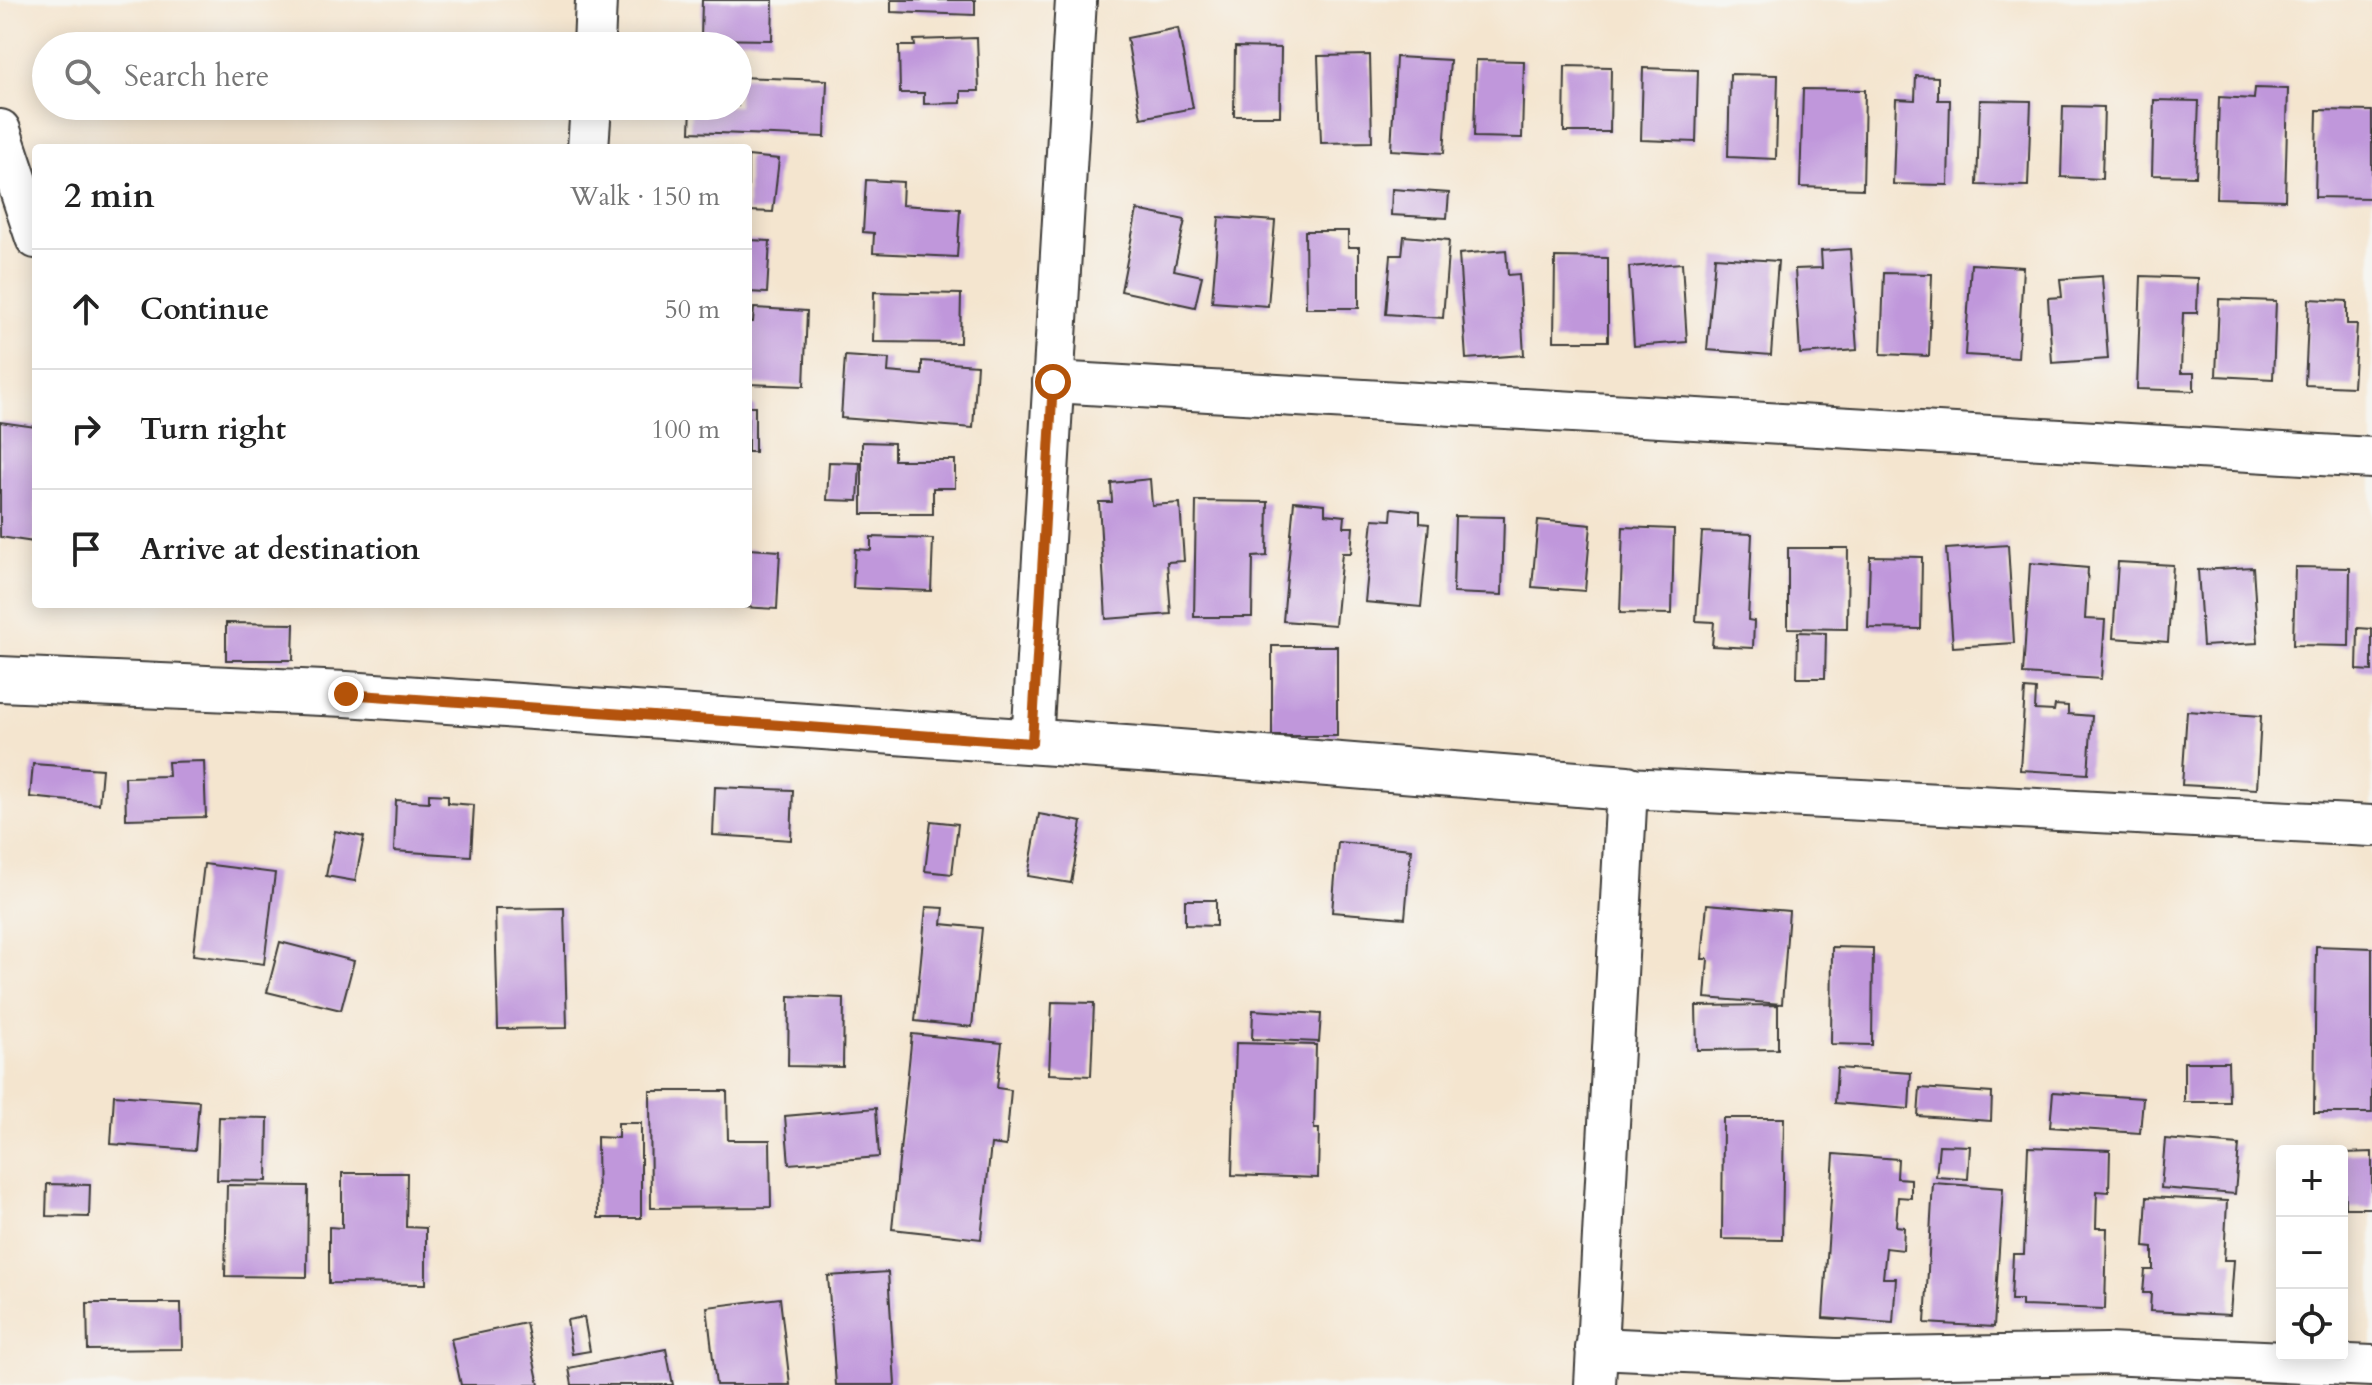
<!DOCTYPE html>
<meta charset="utf-8">
<style>
body{margin:0;font-family:Cardo,serif;background:#f2f2f2;color:#222}
.controls{position:absolute;right:24px;bottom:24px;display:grid;overflow:hidden;border-radius:8px;box-shadow:0 4px 20px #0003}
.controls button{width:72px;height:72px;display:grid;place-items:center;padding:0;border:0;border-bottom:2px solid #e0e0e0;background:#fff;color:#222;font:40px sans-serif}
.stop{position:absolute;width:24px;height:24px;margin:-18px;border:6px solid #b45309;border-radius:50%;background:#fff}
.stop.end{background:#b45309;border-color:#fff;box-shadow:0 2px 8px #0008}
.list{margin:0;padding:0;list-style:none}
h2{display:flex;justify-content:space-between;align-items:center;height:104px;margin:0;padding:0 32px;font-size:34px}
h2 small{font-size:26px;font-weight:400;color:#767676}
.list li{display:grid;grid-template-columns:52px 1fr auto;gap:24px;align-items:center;box-sizing:border-box;height:120px;padding:0 32px;border-top:2px solid #e0e0e0}
.list b{display:block;font-size:30px;white-space:nowrap}
.list em{font-size:26px;font-style:normal;color:#767676}
.icon{flex:none;width:44px;height:44px;fill:none;stroke:currentColor;stroke-width:2;stroke-linecap:round;stroke-linejoin:round}
.map{position:relative;flex:none;width:2372px;height:1385px;overflow:hidden}
.search{position:absolute;background:#fff;box-shadow:0 4px 20px #0003;left:32px;top:32px;width:720px;height:88px;display:flex;align-items:center;gap:20px;box-sizing:border-box;padding:0 28px;border-radius:44px;color:#767676;font-size:30px}
.panel{position:absolute;background:#fff;box-shadow:0 4px 20px #0003;left:32px;top:144px;width:720px;height:464px;border-radius:8px}
.map>svg:first-child{display:block}
.building{fill:#c097db}
.lines{fill:none;stroke-linecap:round;stroke-linejoin:round}
.street-casing{stroke:#3c3a37;stroke-width:44}
.secondary-casing{stroke:#3c3a37;stroke-width:48}
.street{stroke:#fff;stroke-width:40}
.secondary{stroke:#fff;stroke-width:44}
.route{stroke:#b45309;stroke-width:10}
</style>
<div class="map">
<svg width="2372" height="1385" viewBox="0 0 2372 1385">
<rect width="100%" height="100%" fill="#f6f6f2"/>
<filter id="ink" filterUnits="userSpaceOnUse"><feTurbulence type="fractalNoise" baseFrequency=".0125" numOctaves="2"/><feDisplacementMap in="SourceGraphic" scale="16" xChannelSelector="R" yChannelSelector="G"/><feConvolveMatrix kernelMatrix="1 2 1 2 8 2 1 2 1" color-interpolation-filters="sRGB"/></filter>
<filter id="wash" filterUnits="userSpaceOnUse"><feTurbulence type="fractalNoise" baseFrequency=".006" numOctaves="4" result="noise"/><feDisplacementMap in="SourceGraphic" scale="32" xChannelSelector="R" yChannelSelector="G"/><feGaussianBlur stdDeviation="1.8" result="paint"/><feColorMatrix in="noise" values="0 0 0 0 0 0 0 0 0 0 0 0 0 0 0 0 0 1.4 0 .05"/><feComposite in="paint" operator="in"/></filter>
<g filter="url(#wash)">
<rect width="100%" height="100%" fill="#f4e5cf"/>
<g id="blocks">
<!-- building -->
<g class="building">
<path d="M702,0H773L772,40L701,39Z"/>
<path d="M891,0H975V15L891,12Z"/>
<path d="M1178,28L1193,108L1141,118L1127,38Z"/>
<path d="M977,38L979,91H961V103L924,104V93H900L899,46H915L914,40Z"/>
<path d="M1235,47L1281,48L1280,116H1234Z"/>
<path d="M1370,55L1372,142L1321,143L1318,56Z"/>
<path d="M1396,57L1450,60L1444,153L1391,150Z"/>
<path d="M1476,60L1524,61L1522,138L1474,137Z"/>
<path d="M1565,66L1611,67L1610,132H1564Z"/>
<path d="M1643,68L1698,70L1696,142L1641,140Z"/>
<path d="M1730,74L1778,75L1776,159L1728,157Z"/>
<path d="M1916,76L1938,77V100H1950L1948,185L1893,184L1896,99L1915,100Z"/>
<path d="M738,77L827,80L825,137L690,132L691,106H738Z"/>
<path d="M2255,88L2288,89L2285,200L2216,198L2219,97L2254,99Z"/>
<path d="M1803,89L1865,90L1863,189L1800,187Z"/>
<path d="M1980,100L2031,101L2028,186L1977,185Z"/>
<path d="M2154,100L2199,101L2196,176L2152,175Z"/>
<path d="M2063,106L2104,107L2102,179L2061,177Z"/>
<path d="M2317,110L2372,111V198L2315,197Z"/>
<path d="M748,156L779,159L773,212L748,211Z"/>
<path d="M866,180L903,182L902,205L960,209L957,257L873,253L874,233L863,232Z"/>
<path d="M1392,189L1449,193L1447,218L1391,215Z"/>
<path d="M1137,210L1185,220L1174,270L1202,276L1195,307L1121,291Z"/>
<path d="M1219,217L1275,221L1268,306L1212,302Z"/>
<path d="M1305,231H1348V247H1359V308H1306Z"/>
<path d="M1404,236L1449,240L1443,318L1386,314L1391,255H1402Z"/>
<path d="M748,240L770,241L767,293L748,292Z"/>
<path d="M1850,249L1857,350L1800,354L1795,269L1822,268L1821,251Z"/>
<path d="M1506,250L1508,275L1519,274L1524,355L1466,359L1459,254Z"/>
<path d="M1555,257L1608,258V341H1554Z"/>
<path d="M1715,257L1778,261L1771,355L1707,350Z"/>
<path d="M1682,263L1687,342L1634,346L1629,267Z"/>
<path d="M1971,264L2023,267L2018,358L1965,355Z"/>
<path d="M1884,273L1932,274L1929,356L1881,354Z"/>
<path d="M2102,276L2108,359L2052,363L2048,298L2062,297L2060,279Z"/>
<path d="M2141,276L2198,278L2197,313H2183L2181,373H2194V391L2137,389Z"/>
<path d="M874,292L961,294L960,343L873,342Z"/>
<path d="M2219,299L2276,301L2273,379L2216,376Z"/>
<path d="M2309,299L2347,301V324H2357L2353,387L2305,385Z"/>
<path d="M754,308L807,311L804,386L748,384V322H753Z"/>
<path d="M845,356L889,359L888,372L922,375V361L977,365L973,428L841,418Z"/>
<rect x="748" y="406" width="7" height="46"/>
<path d="M0,422L36,427V530L34,542L0,537Z"/>
<path d="M862,442L894,443V460H955V488H933V514H862Z"/>
<path d="M829,462L860,463L858,501L827,500Z"/>
<path d="M1150,479L1152,505L1180,503L1184,561L1167,562L1171,614L1106,619L1099,502H1112L1111,483Z"/>
<path d="M1196,501L1268,502L1267,556L1253,557L1252,617H1194Z"/>
<path d="M1294,501L1325,504V514L1345,516L1344,527H1353L1351,553H1342L1335,625L1283,621Z"/>
<path d="M1392,508L1420,511V523L1429,524L1421,607L1365,602L1373,519L1391,520Z"/>
<path d="M1455,516L1504,517L1502,595L1453,593Z"/>
<path d="M1538,520L1591,525L1585,591L1532,587Z"/>
<path d="M1623,527L1674,529L1672,614L1620,613Z"/>
<path d="M1702,532L1752,534L1748,620L1754,621L1753,648L1712,646L1714,622L1696,621Z"/>
<path d="M871,537L933,539L931,591L853,588L855,549L871,550Z"/>
<path d="M2008,545L2014,643L1953,647L1946,549Z"/>
<path d="M1788,548H1848L1847,629L1788,628Z"/>
<path d="M748,549L780,551L777,609L741,607V604H748Z"/>
<path d="M1870,556L1922,557L1921,629L1868,628Z"/>
<path d="M2118,562L2173,565L2168,642L2113,638Z"/>
<path d="M2030,563L2088,568L2085,619L2105,620L2101,679L2023,674Z"/>
<path d="M2253,567L2258,643L2203,646L2198,570Z"/>
<path d="M2295,567L2350,568L2349,646L2293,645Z"/>
<path d="M226,623L294,624L293,660H226Z"/>
<path d="M2358,628L2372,629V671L2357,670Z"/>
<path d="M1798,632L1826,633L1825,678H1797Z"/>
<rect x="1272" y="646" width="65" height="90"/>
<path d="M2025,689L2036,690L2035,710L2054,711L2055,705L2068,706V714L2092,716L2088,774L2020,770Z"/>
<path d="M2187,711L2261,716L2257,789L2182,785Z"/>
<path d="M204,761L206,817L126,819L125,777L169,776L168,762Z"/>
<path d="M33,764L102,769L99,804L30,797Z"/>
<path d="M715,787L793,790L791,840L713,835Z"/>
<path d="M429,794L448,795V803L474,805L471,856L394,851L396,800L429,802Z"/>
<path d="M1039,814L1082,822L1071,883L1028,876Z"/>
<path d="M931,821L958,824L952,874L925,871Z"/>
<path d="M335,831L364,837L355,881L326,876Z"/>
<path d="M1338,842L1411,849L1405,918L1332,912Z"/>
<path d="M204,864L275,873L264,964L193,955Z"/>
<path d="M1185,900H1216V926L1185,925Z"/>
<path d="M1707,904L1789,911L1782,1004L1705,998L1708,959H1702Z"/>
<path d="M926,907L944,908L942,924L982,928L972,1027L915,1021Z"/>
<path d="M564,908L567,1028L498,1029L495,909Z"/>
<path d="M280,942L354,961L341,1010L267,992Z"/>
<path d="M2316,946L2372,948V1113H2314Z"/>
<path d="M1832,947L1873,948L1872,1045L1831,1044Z"/>
<path d="M789,996L844,998L843,1067L788,1066Z"/>
<path d="M1052,1002L1094,1003L1091,1076L1049,1074Z"/>
<path d="M1778,1005V1049L1697,1050L1696,1006Z"/>
<path d="M1253,1010L1321,1014L1319,1042L1252,1039Z"/>
<path d="M912,1034L1002,1043L997,1088L1011,1090L1006,1146L991,1144L981,1239L892,1229Z"/>
<path d="M1236,1043L1316,1045L1314,1129H1319L1318,1178L1232,1175Z"/>
<path d="M2184,1062H2228L2229,1102H2184Z"/>
<path d="M1837,1068L1911,1073L1909,1109L1835,1103Z"/>
<path d="M1920,1088L1992,1093L1991,1121L1918,1116Z"/>
<path d="M650,1091H727L728,1140H770L771,1207L651,1208Z"/>
<path d="M2053,1092L2143,1098L2140,1133L2050,1127Z"/>
<path d="M114,1095L199,1101L195,1150L111,1144Z"/>
<path d="M876,1108L879,1157L789,1164L785,1116Z"/>
<path d="M219,1117L268,1118L267,1181L217,1180Z"/>
<path d="M1723,1118H1784L1782,1240L1722,1239Z"/>
<path d="M618,1123H641V1218H598L597,1137L618,1138Z"/>
<path d="M2165,1139L2239,1145L2235,1194L2161,1188Z"/>
<path d="M1939,1145L1970,1146L1968,1179L1936,1177Z"/>
<path d="M2028,1147L2110,1150L2109,1192L2097,1191L2096,1228H2107L2105,1309L2022,1306V1300H2011L2013,1254H2024Z"/>
<path d="M2372,1152V1208H2345L2344,1153Z"/>
<path d="M1834,1154L1898,1159L1897,1178L1911,1179V1198L1898,1197L1896,1226L1904,1227L1903,1250L1886,1248L1883,1278H1896L1893,1323L1823,1318Z"/>
<path d="M342,1173H407L406,1227L426,1228V1284L329,1283V1227L342,1228Z"/>
<path d="M1933,1183L2003,1188L1994,1327L1925,1323Z"/>
<path d="M47,1184L90,1185L89,1217L46,1216Z"/>
<path d="M227,1185L308,1186L307,1277L225,1276Z"/>
<path d="M2147,1197L2227,1201L2224,1260H2234L2230,1315L2150,1311L2151,1293H2143L2145,1270H2153V1248L2144,1247Z"/>
<path d="M888,1272L895,1385H836L828,1276Z"/>
<path d="M780,1298L790,1385H716L707,1307Z"/>
<path d="M87,1303H181L182,1349L88,1350Z"/>
<path d="M584,1317L590,1351L572,1354L567,1320Z"/>
<path d="M526,1323L539,1385H461L451,1339Z"/>
<path d="M666,1349L673,1385H572L569,1368Z"/>
</g>
</g>
</g>
<g filter="url(#ink)">
<use href="#blocks" fill-opacity="0" stroke="#3c3a37" stroke-width="2"/>
<g class="lines">
<defs>
<g id="street">
<path d="M594,46L596,0"/>
<path d="M0,130L36,238"/>
<path d="M588,148L591,106"/>
<path d="M1053,382L2372,458"/>
<path d="M1032,743L1076,0"/>
<path d="M1596,1348L1836,1359L2107,1354L2372,1366"/>
<path d="M1595,1385L1627,788L2372,826"/>
</g>
<path id="secondary" d="M0,679L346,694L1154,750L1627,788"/>
</defs>
<!-- street casing -->
<use href="#street" class="street-casing"/>
<!-- secondary casing -->
<use href="#secondary" class="secondary-casing"/>
<!-- street -->
<use href="#street" class="street"/>
<!-- secondary -->
<use href="#secondary" class="secondary"/>
</g>
</g>
<g class="lines" filter="url(#ink)">
<!-- route -->
<path class="route" d="M346,694L1032,743L1053,382"/>
</g>
</svg>
<div class="controls">
<button>+</button>
<button>−</button>
<button><svg class="icon" aria-label="locate" viewBox="0 0 24 24"><circle cx="12" cy="12" r="6"/><path d="M12 2v4M12 18v4M2 12h4M18 12h4"/></svg></button>
</div>
<div class="stop" style="left:1053px;top:382px"></div>
<div class="stop end" style="left:346px;top:694px"></div>
<div class="search"><svg class="icon" aria-label="search" viewBox="0 0 24 24"><circle cx="10" cy="10" r="6"/><path d="M15 15l6 6"/></svg>Search here</div>
<section class="panel">
<h2>2 min<small>Walk · 150 m</small></h2>
<ul class="list">
<li><svg class="icon" aria-label="ahead" viewBox="0 0 24 24"><path d="M12 20V5M6 11l6-6 6 6"/></svg><div><b>Continue</b></div><em>50 m</em></li>
<li><svg class="icon" aria-label="right" viewBox="0 0 24 24"><path d="M7 20v-9h11M14 6l5 5-5 5"/></svg><div><b>Turn right</b></div><em>100 m</em></li>
<li><svg class="icon" aria-label="arrive" viewBox="0 0 24 24"><path d="M6 21V4h12l-3 4 3 4H6"/></svg><div><b>Arrive at destination</b></div></li>
</ul>
</section>
</div>
